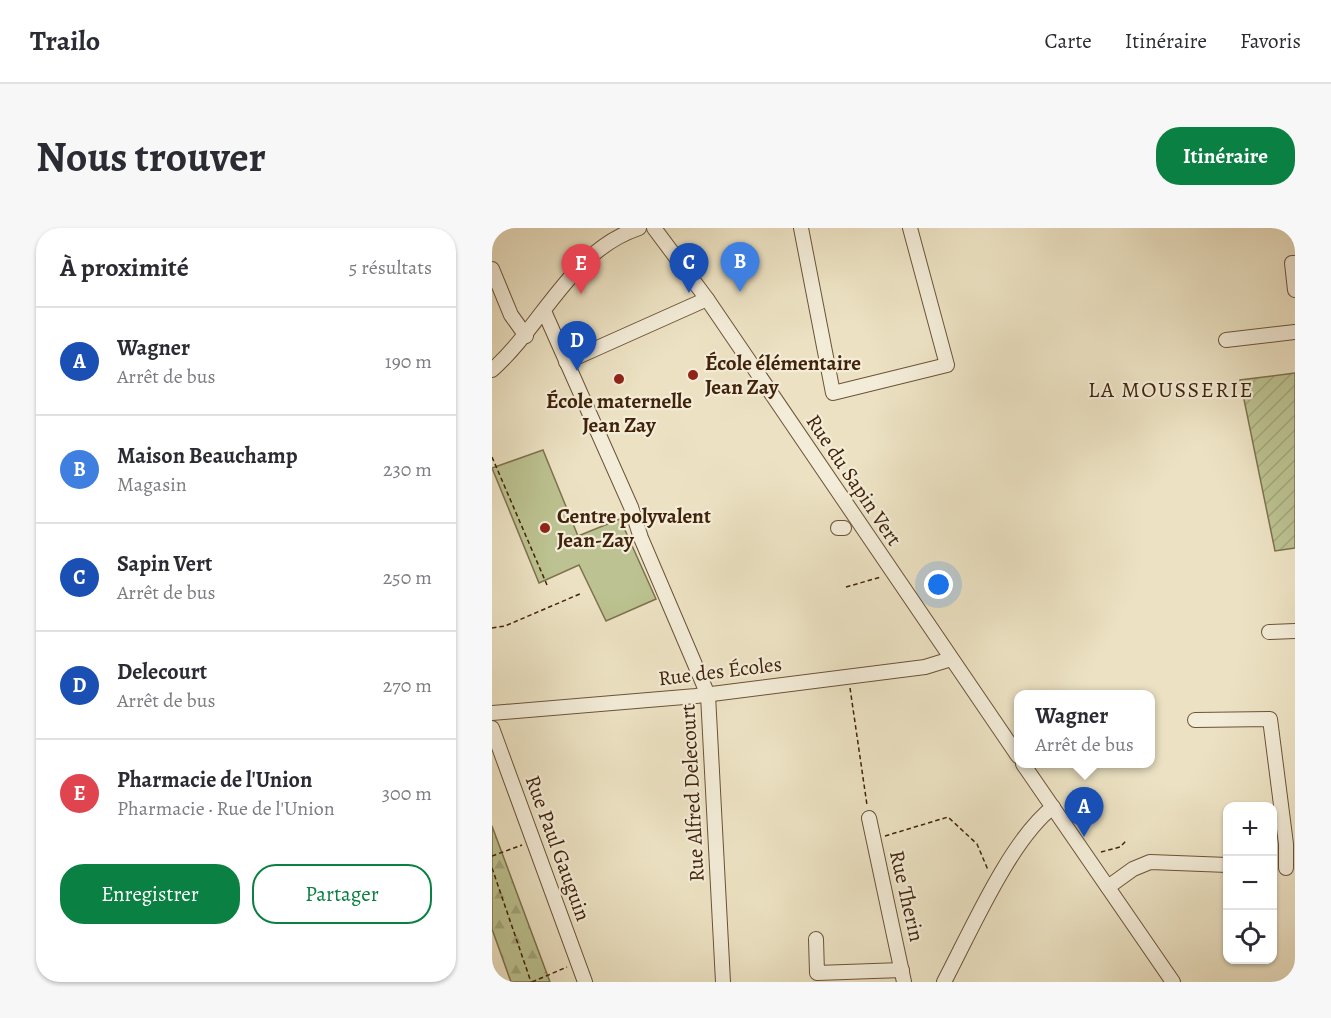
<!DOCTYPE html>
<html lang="fr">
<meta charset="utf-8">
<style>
body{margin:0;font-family:Alegreya,serif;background:#f7f7f7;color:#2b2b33}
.controls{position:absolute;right:18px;bottom:18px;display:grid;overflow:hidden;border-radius:12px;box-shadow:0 2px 4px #0004}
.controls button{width:54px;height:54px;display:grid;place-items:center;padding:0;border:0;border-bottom:2px solid #e1e1e2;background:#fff;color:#2b2b33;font:30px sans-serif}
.you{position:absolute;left:447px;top:357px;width:21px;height:21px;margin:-15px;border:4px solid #fff;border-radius:50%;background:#1a73e8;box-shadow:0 0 0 9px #1a73e833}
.badge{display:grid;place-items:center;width:39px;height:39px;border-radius:50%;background:#0b8043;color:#fff;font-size:20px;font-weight:700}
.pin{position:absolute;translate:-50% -50px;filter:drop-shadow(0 2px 3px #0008)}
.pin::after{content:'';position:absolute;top:32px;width:21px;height:18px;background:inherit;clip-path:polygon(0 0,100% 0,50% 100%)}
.popup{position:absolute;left:522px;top:462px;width:141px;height:78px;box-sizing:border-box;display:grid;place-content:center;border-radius:12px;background:#fff;filter:drop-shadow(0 2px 4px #0005);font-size:20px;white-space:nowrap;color:#7c7c81}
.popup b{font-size:22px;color:#2b2b33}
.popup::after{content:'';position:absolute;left:50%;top:100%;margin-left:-12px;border:12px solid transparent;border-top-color:#fff}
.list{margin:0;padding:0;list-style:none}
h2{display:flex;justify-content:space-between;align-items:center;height:78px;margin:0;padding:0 24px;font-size:26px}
h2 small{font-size:20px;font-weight:400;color:#7c7c81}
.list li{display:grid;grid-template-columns:39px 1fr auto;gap:18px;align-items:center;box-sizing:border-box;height:108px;padding:0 24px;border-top:2px solid #e1e1e2}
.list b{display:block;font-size:22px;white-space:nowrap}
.list p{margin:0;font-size:20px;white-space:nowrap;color:#7c7c81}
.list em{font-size:20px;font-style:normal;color:#7c7c81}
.actions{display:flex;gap:12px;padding:18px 24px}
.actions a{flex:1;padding:14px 0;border:2px solid #0b8043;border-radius:24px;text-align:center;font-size:21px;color:#0b8043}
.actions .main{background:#0b8043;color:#fff}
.icon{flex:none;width:33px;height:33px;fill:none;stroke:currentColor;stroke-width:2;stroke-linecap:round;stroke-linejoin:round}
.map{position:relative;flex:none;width:803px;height:754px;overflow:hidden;border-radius:24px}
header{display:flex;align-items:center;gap:36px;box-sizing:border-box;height:84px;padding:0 30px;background:#fff;border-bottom:2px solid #e1e1e2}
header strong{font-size:28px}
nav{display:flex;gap:33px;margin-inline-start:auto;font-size:21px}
.intro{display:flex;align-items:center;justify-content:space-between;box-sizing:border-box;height:144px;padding:0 36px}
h1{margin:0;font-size:42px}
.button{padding:15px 27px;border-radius:24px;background:#0b8043;color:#fff;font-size:21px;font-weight:700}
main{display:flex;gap:36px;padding:0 36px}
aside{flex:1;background:#fff;border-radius:24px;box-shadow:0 2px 4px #0004}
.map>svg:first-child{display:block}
.forest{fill:url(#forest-firs);stroke:#7e724e;stroke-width:1.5}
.garden{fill:url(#garden-furrows);stroke:#7e724e;stroke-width:1.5}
.pitch{fill:#bcc291;stroke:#7e724e;stroke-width:1.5}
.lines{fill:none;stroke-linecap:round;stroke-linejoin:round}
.minor-casing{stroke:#6b5338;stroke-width:16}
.path{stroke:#40230a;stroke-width:1.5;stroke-dasharray:4.5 3;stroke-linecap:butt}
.minor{stroke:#f3ecd8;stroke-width:14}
.poi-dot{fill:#8f2418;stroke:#f3ecd8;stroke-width:2}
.labels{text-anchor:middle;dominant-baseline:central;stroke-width:4.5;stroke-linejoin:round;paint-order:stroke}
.poi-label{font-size:21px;font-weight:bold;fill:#40230a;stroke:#f3ecd8;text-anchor:start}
.street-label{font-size:21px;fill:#40230a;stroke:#f3ecd8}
.neighbourhood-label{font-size:22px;letter-spacing:1.5px;fill:#40230a;stroke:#f3ecd8}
</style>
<header>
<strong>Trailo</strong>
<nav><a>Carte</a><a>Itinéraire</a><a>Favoris</a></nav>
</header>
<div class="intro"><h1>Nous trouver</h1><a class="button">Itinéraire</a></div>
<main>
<aside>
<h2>À proximité<small>5 résultats</small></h2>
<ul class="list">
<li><span class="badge" style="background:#1a4fb4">A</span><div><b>Wagner</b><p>Arrêt de bus</p></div><em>190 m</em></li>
<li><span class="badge" style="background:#3f7fe0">B</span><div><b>Maison Beauchamp</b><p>Magasin</p></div><em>230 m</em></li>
<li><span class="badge" style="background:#1a4fb4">C</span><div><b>Sapin Vert</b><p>Arrêt de bus</p></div><em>250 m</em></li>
<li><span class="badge" style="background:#1a4fb4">D</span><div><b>Delecourt</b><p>Arrêt de bus</p></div><em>270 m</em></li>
<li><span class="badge" style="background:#e0444e">E</span><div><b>Pharmacie de l'Union</b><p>Pharmacie · Rue de l'Union</p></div><em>300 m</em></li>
</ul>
<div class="actions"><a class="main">Enregistrer</a><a>Partager</a></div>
</aside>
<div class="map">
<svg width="803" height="754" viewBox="0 0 803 754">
<defs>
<pattern id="forest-firs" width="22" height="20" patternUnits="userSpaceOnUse" patternTransform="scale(1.5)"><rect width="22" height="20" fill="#bcc291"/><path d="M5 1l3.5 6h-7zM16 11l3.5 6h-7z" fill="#a3a67c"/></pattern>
<pattern id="garden-furrows" width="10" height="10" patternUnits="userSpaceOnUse" patternTransform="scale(1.5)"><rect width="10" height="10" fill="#bcc291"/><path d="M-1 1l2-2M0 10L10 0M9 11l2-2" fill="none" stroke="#a3a67c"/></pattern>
</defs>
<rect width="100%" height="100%" fill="#ece2c3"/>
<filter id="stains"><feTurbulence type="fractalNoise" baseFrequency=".00333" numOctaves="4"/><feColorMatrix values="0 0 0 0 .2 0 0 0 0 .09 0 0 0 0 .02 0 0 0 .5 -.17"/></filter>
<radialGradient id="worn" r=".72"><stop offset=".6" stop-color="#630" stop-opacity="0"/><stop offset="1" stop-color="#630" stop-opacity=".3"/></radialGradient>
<!-- forest -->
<path class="forest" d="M0,598L58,754H19L0,701Z"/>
<!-- garden -->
<path class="garden" d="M803,145V320L783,323L748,152Z"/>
<!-- pitch -->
<path class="pitch" d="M51,222L86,308L128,291L164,371L114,393L87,337L47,355L0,240Z"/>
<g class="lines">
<defs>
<g id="minor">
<path d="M162,0L215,71L526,528"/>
<path d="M309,0L341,165L455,137L418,0"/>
<path d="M803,35H800L803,62"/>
<path d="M0,41L19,87L34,108"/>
<path d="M52,83L139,279L149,310L216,467L231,754"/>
<path d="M734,112L803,104"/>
<path d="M74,134L215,71"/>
<path d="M0,142C51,97 78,23 147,0"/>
<path d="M346,300H352"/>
<path d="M777,404L803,403"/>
<path d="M0,485L204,468L433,439L459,431"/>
<path d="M703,492L778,491L794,616V640"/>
<path d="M0,500L93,754"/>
<path d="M531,536L681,754"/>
<path d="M377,590L412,754"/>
<path d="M616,659L641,641L658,634L736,637"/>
<path d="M324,711L325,745L410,742"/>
<path d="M452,754C478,705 518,612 561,579"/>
</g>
</defs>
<!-- minor casing -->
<use href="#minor" class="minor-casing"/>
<!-- path -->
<g class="path">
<path d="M0,229L55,357"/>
<path d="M354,359L389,349"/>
<path d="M0,400L13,398L90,365"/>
<path d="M358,460L375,577"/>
<path d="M393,608L456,589L485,616L496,642"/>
<path d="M609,624L628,619L634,613"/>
<path d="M0,628L30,617"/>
<path d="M0,640L39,754"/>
<path d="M40,754L75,739"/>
</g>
<!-- minor -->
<use href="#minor" class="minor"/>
</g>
<!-- markers -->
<g class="poi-dot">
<circle cx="201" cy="147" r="6"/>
<circle cx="127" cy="151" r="6"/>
<circle cx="53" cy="300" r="6"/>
</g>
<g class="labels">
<!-- poi labels -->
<g class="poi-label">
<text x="213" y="135">École élémentaire<tspan x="213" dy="24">Jean Zay</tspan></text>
<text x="127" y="173" text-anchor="middle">École maternelle<tspan x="127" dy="24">Jean Zay</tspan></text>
<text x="65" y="288">Centre polyvalent<tspan x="65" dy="24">Jean-Zay</tspan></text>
</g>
<!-- street labels -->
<g class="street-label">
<text transform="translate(362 252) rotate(56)">Rue du Sapin Vert</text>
<text transform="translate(228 443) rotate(-7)">Rue des Écoles</text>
<text transform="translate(200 565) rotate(-93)">Rue Alfred Delecourt</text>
<text transform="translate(66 620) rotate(70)">Rue Paul Gauguin</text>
<text transform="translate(415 668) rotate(77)">Rue Therin</text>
</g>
<!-- neighbourhood labels -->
<g class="neighbourhood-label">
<text x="679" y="162">LA MOUSSERIE</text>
</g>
</g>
<rect width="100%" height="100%" filter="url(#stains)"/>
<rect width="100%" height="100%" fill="url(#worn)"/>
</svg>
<div class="controls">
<button>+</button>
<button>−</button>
<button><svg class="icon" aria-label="locate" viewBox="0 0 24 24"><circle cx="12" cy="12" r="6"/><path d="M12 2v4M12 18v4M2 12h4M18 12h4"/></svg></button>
</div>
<div class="you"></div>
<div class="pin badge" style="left:592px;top:609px;background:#1a4fb4">A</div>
<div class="popup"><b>Wagner</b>Arrêt de bus</div>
<div class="pin badge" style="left:248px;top:64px;background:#3f7fe0">B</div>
<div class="pin badge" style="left:197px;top:65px;background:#1a4fb4">C</div>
<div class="pin badge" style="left:85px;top:143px;background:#1a4fb4">D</div>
<div class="pin badge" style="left:89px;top:66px;background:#e0444e">E</div>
</div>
</main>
